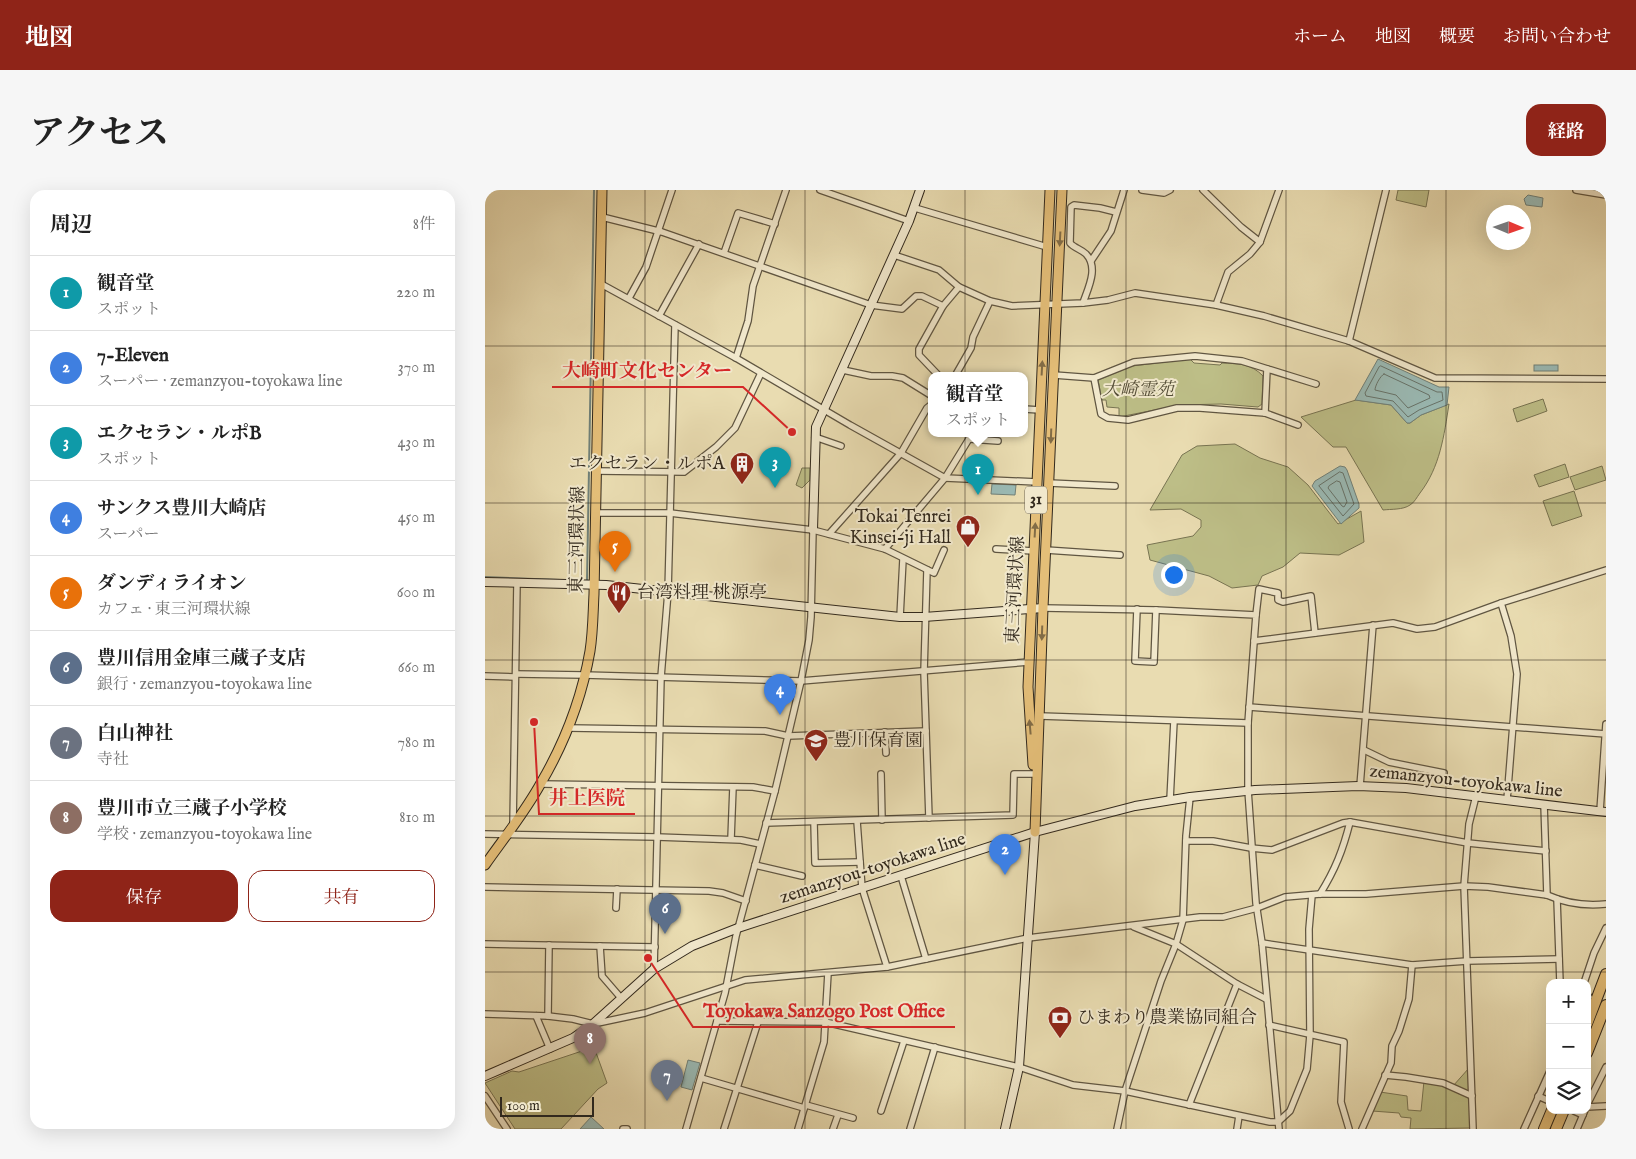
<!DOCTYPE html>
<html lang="ja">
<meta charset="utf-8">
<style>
body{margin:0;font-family:"IM FELL English","Noto Serif JP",serif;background:#f6f6f6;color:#222}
.controls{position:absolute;right:15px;bottom:15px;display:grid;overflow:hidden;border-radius:10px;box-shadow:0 5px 20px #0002}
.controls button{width:45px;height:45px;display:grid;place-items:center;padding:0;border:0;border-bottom:1px solid #e0e0e0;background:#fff;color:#222;font:25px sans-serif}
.compass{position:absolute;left:1001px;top:15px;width:45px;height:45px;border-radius:50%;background:#fff;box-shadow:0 5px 20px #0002;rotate:92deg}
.scale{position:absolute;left:15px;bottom:12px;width:94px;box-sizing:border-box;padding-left:5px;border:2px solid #32291d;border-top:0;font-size:14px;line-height:18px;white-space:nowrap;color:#32291d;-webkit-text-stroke:4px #f1e8cc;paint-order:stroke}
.you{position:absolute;left:688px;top:384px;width:18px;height:18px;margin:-12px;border:4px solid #fff;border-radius:50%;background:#1a73e8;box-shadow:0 0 0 8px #1a73e833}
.badge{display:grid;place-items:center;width:32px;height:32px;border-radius:50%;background:#8f2418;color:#fff;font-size:16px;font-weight:700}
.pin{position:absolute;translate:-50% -41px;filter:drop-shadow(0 1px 2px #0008)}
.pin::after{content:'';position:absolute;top:26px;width:18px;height:15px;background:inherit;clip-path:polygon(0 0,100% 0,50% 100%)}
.popup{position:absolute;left:443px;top:182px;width:100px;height:65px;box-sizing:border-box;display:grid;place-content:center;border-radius:10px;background:#fff;filter:drop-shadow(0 1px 4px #0005);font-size:16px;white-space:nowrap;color:#767676}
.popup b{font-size:19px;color:#222}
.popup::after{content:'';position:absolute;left:50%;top:100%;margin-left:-10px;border:10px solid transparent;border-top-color:#fff}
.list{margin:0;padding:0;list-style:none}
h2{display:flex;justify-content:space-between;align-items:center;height:65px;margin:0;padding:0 20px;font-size:21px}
h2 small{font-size:16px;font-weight:400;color:#767676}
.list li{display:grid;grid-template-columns:32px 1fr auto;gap:15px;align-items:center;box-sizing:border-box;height:75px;padding:0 20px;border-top:1px solid #e0e0e0}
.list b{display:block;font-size:19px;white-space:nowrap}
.list p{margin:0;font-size:16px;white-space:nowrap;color:#767676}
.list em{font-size:16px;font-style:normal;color:#767676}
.actions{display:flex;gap:10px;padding:15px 20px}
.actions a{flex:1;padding:11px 0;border:1px solid #8f2418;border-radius:15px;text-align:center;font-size:18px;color:#8f2418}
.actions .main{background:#8f2418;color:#fff}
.icon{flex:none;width:28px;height:28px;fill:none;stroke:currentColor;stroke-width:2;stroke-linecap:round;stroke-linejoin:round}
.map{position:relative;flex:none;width:1121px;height:939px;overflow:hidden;border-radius:15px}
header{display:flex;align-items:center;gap:30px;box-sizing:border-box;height:70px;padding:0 25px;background:#8f2418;color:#fff}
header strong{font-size:24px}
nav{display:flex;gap:28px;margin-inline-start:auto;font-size:18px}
.intro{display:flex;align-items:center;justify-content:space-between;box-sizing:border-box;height:120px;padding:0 30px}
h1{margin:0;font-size:35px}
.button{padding:12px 22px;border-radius:15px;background:#8f2418;color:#fff;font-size:18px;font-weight:700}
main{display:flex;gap:30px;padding:0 30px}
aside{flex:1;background:#fff;border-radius:15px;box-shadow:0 5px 20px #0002}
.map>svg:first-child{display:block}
.green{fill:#bdbe87;stroke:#787452}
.water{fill:#9abab5;stroke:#708078}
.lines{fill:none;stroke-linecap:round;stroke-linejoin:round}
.shore{stroke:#667269;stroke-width:1}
.stream{stroke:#708078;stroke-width:2}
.street-casing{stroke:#605642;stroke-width:8}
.secondary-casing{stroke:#32291d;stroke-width:10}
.primary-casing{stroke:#32291d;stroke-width:11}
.highway-casing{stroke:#32291d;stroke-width:12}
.street{stroke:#f1e8cc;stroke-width:5.5}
.secondary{stroke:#f1e8cc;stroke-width:8}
.primary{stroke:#e4be78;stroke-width:9}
.highway{stroke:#e4be78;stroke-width:10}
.oneway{fill:#826c46}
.grid{fill:none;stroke:#32291d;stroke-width:1;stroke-opacity:0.55}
.labels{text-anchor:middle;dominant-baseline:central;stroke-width:4;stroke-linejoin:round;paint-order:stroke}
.shield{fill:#f1e8cc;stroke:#6b6252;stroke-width:1}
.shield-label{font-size:16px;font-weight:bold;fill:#32291d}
.park-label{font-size:18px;font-style:italic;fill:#554e38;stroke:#f1e8cc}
.poi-label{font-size:18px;fill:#32291d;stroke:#f1e8cc;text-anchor:start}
.street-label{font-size:18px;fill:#32291d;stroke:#f1e8cc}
.leader{fill:none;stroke:#d62828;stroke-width:2}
.callout-dot{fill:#d62828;stroke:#f1e8cc;stroke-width:2}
.callout-label{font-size:19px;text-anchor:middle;font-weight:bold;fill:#d62828;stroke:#f1e8cc;stroke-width:4;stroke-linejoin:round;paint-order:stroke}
</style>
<header>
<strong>地図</strong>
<nav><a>ホーム</a><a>地図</a><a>概要</a><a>お問い合わせ</a></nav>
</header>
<div class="intro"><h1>アクセス</h1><a class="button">経路</a></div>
<main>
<aside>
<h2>周辺<small>8件</small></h2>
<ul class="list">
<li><span class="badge" style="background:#0f9aa8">1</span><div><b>観音堂</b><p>スポット</p></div><em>220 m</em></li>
<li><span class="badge" style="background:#3f7fe0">2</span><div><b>7-Eleven</b><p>スーパー · zemanzyou-toyokawa line</p></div><em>370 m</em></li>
<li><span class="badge" style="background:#0f9aa8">3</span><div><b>エクセラン・ルポB</b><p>スポット</p></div><em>430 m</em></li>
<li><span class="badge" style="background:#3f7fe0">4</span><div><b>サンクス豊川大崎店</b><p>スーパー</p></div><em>450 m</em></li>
<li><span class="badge" style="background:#e8710a">5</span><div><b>ダンディライオン</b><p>カフェ · 東三河環状線</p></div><em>600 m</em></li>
<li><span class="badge" style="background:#5c6f8a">6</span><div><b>豊川信用金庫三蔵子支店</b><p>銀行 · zemanzyou-toyokawa line</p></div><em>660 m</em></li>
<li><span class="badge" style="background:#6b7280">7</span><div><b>白山神社</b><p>寺社</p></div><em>780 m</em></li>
<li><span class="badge" style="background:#8d6e63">8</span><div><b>豊川市立三蔵子小学校</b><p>学校 · zemanzyou-toyokawa line</p></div><em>810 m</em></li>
</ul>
<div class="actions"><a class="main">保存</a><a>共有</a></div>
</aside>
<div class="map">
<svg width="1121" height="939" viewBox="0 0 1121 939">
<rect width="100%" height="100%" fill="#e9dcb1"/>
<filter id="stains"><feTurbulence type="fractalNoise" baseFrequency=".004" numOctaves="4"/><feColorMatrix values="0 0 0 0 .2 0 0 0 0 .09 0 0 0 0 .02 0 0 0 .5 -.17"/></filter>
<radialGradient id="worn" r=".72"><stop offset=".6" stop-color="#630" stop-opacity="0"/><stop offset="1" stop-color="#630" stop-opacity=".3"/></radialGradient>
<!-- green -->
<g class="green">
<path d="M913,0H944L941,17L911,10Z"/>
<path d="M705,169L709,173L735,175L737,173C752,173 767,174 778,186L777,214L773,217L736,214L695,215L634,227V218L622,217L621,210H617L613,190L647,176Z"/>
<path d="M1058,209L1062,221L1032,232L1028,219Z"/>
<path d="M871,210L906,215L922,233H925L936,225L964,214C959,246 955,277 935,303C932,307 929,313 925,315C918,320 906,319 898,320L861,257H848L816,227Z"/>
<path d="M750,254L775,268L803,277L823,295L853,334L876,321L879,352L854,365L815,363L798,377L777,386L773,395L747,398L724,386L665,370L662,355L708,346L716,337V330L696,319L665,320L697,265L712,256Z"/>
<path d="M1080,274L1084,287L1054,297L1049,285Z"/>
<path d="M1117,276L1121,290L1090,300L1085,287Z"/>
<path d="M317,278H325V290L317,298L311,295Z"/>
<path d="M1089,301L1097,326L1067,336L1058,311Z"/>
<path d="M109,857L122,893L113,899L76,939H30L0,893L27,881L34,882Z"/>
<path d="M984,878L985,904L968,896Z"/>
<path d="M939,891L957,894L985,906L986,938L925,939L926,928L916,927L914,923L887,921L895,902L922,906L923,920L936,921Z"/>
</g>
<!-- water -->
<g class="water">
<path d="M1043,5L1058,8L1057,17L1041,15L1039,9Z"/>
<path d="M893,169L954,197H964L962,215L936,225L925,233H922L906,215L870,210Z"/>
<rect x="1049" y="175" width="24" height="6"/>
<path d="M855,276L860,277L862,280L874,314V318L856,334L827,296L830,291Z"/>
<path d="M507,294L531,295L530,305L506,304Z"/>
<path d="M203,870L215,873L207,900L196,897Z"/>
<path d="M106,927L119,939H95Z"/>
</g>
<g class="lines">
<!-- shore -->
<g class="shore">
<path d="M896,176L952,202H957L958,210L934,220L923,227L908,211L881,206L880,203L894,177Z"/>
<path d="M899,184L944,205L945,208L923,218L911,205L890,200C890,196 895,186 899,184Z"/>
<path d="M855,282L858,283L869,314L858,326L834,296Z"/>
<path d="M852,291L855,292L862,312L859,317L857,316L843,298L844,296Z"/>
</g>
<!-- stream -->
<path class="stream" d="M0,387L102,391L109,0"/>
<defs>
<g id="street">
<path d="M335,0L424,31"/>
<path d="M657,0L679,3L685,0"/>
<path d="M718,0L756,37L775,52"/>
<path d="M1091,0L1121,5"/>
<path d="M430,18L562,57"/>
<path d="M117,27L177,42L386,115L417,119L431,106H437L458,116L474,97"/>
<path d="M239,63L253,23L290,34"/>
<path d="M409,65L454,80L474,97L505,111L514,113L527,116L598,113L623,110L650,103L731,115L779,126L864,151L950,188L1121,189"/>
<path d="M606,71L626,41L639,0"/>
<path d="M116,94L251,168L365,235L460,288L552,292"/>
<path d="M144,108L161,77L187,0"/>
<path d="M598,113C603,98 614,78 601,64C596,59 589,58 585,53L586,17L589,15L615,18L631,22"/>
<path d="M731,115L743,82L765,64L775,52L794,0"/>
<path d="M174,126L214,54"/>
<path d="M864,151L901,0"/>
<path d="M251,168L263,131L268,96L301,0"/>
<path d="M358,180L386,186H407L418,188L447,206"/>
<path d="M569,185L609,188L649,172L710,166L757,171L831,194"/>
<path d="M454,186L434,165V159L458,116"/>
<path d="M470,186L486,158L488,147L505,111"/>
<path d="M609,188L616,224L623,228L643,230L692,218H715L780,223L813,235"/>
<path d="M539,219L555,220"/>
<path d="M780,223L782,179"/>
<path d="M330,247L356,256"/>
<path d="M484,249L513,251"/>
<path d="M111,281L199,282L231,257L250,238L276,183"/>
<path d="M564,293L630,296"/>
<path d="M110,323H185L328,340L400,359L449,383L459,360"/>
<path d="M344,344L416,263L442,218L447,214"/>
<path d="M400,359L460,288L487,244"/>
<path d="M511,359L549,361"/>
<path d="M561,360L635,365"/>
<path d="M442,380L439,482L444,628"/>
<path d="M1016,413L1026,446L1032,484L1022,610"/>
<path d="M558,418L671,420L771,425L763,533V600L771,713L777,753L794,939"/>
<path d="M652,419L650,471L669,472L671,420"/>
<path d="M771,425L774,399L793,403V410L798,412L826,406L830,443"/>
<path d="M415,427L418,369"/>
<path d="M769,451L908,433L932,439L950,437L1016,413L1121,380"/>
<path d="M31,484L99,485L316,491L544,472"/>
<path d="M0,486L30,487"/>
<path d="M764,517L1121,544"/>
<path d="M555,526L763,533"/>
<path d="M84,538L280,541L303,546L441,541"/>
<path d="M400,542L401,563"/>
<path d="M879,560L904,572L959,583"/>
<path d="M396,584L397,630"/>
<path d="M56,594L268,597L290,601"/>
<path d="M875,596L888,435"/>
<path d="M685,610L689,531"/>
<path d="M1059,614L1062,705"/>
<path d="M1115,621L1121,534"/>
<path d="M372,631L377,698L402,777"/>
<path d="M329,632L330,673L375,672"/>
<path d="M281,633L528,625L529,584H549"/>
<path d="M28,635L32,393"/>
<path d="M0,644L172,647L256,650L275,654"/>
<path d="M246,649L248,597"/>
<path d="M701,651H728L766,658L787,660L858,633L865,632L983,653L1061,661"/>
<path d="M270,675L317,686"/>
<path d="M416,686L441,769"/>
<path d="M0,697L224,701L238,703L261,711"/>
<path d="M835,704C850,680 858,660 865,632"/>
<path d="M1072,709L1075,793"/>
<path d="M131,718L132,699"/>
<path d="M649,737L691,754L752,794L781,809"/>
<path d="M777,753L927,775L982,771L1074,769"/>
<path d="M0,754L170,757"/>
<path d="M115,756L117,786L136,808"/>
<path d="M169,779L176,487L183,402L190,135"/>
<path d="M1099,793L1109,763L1121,738"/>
<path d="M1102,808L1104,807"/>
<path d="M0,824L63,826L88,829L108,834L160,823L260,790L402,777L543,748L715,727H738L772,718L800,707L835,704H881L979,696L1003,697L1062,705C1080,713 1102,716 1121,714"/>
<path d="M51,826L65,859"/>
<path d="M63,826L64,755"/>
<path d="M232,831L340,832L534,877L588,895L640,901L785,932H793L805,921L822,879L825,845L824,739L827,705"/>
<path d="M784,835L859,852L856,912L864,939"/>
<path d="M900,885L921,887L958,893L987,906"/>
<path d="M216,888L319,918"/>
<path d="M0,906L22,939"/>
<path d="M1053,906L1062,910"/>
<path d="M321,915L368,928"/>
<path d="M704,915L752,794"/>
<path d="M1102,915L1121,877"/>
<path d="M1102,917L1121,916"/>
<path d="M396,921L419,851"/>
<path d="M1089,921L1098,925"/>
<path d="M138,939H142"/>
<path d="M201,939L240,803L251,746L290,601L316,491L324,450L326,427L328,340"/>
<path d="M239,939L273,832"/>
<path d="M313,939L339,852L343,783"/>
<path d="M348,939L353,925"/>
<path d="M425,939L450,857"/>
<path d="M632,939L640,901L676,791L691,754L698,730L701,646L705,607"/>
<path d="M752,939L754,926"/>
<path d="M877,939L906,873L907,856L914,841L924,809L927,775"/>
<path d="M988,939L979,696L984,634L991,606"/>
<path d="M1039,939L1065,881"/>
<path d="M1092,939L1100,920"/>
</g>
<g id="secondary">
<path d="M328,340L331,237L424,31L435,0"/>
<path d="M0,392L121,395L415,427H439L558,418"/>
<path d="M0,886L88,848L108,834L169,779L207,756L253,738L550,642L650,616L705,607L770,600L873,596L921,598L1121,622"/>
<path d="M520,939L534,877L550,642"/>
</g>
<g id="primary">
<path d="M548,575L543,497L565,0"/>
<path d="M550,642L558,418L577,0"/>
<path d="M0,675C19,648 40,622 56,593C80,552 97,507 105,461C108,442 108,423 109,404L117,0"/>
</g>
<g id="highway">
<path d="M1102,834L1121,784"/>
<path d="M1102,863L1121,815"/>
<path d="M1059,939L1067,920"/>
<path d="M1071,939L1079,920"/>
</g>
</defs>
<!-- street casing -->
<use href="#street" class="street-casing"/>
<!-- secondary casing -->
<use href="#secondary" class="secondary-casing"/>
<!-- primary casing -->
<use href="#primary" class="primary-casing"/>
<!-- highway casing -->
<use href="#highway" class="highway-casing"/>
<!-- street -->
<use href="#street" class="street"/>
<!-- secondary -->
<use href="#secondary" class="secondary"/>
<!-- primary -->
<use href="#primary" class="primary"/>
<!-- highway -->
<use href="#highway" class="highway"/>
</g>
<!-- one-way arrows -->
<defs><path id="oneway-solid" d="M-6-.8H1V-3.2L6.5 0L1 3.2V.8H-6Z" transform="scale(1.25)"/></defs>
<g class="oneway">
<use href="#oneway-solid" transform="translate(575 49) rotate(93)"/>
<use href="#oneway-solid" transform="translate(557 178) rotate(-87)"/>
<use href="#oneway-solid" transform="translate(566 246) rotate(92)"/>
<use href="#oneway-solid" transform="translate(550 340) rotate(-87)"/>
<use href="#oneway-solid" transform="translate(557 443) rotate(92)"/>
<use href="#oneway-solid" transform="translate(545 537) rotate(-95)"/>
</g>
<!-- grid -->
<path class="grid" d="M160,0V939M320,0V939M480,0V939M641,0V939M801,0V939M961,0V939M0,156H1121M0,313H1121M0,470H1121M0,626H1121M0,782H1121"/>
<!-- icons -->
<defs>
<symbol id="building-pin" viewBox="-11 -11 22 30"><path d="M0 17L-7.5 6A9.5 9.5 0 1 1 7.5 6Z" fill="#8f2418" stroke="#f1e8cc"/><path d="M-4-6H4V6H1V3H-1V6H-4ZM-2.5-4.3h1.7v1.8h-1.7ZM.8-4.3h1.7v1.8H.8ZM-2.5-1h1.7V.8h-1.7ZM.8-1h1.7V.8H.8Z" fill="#fff"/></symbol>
<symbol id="shop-pin" viewBox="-11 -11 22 30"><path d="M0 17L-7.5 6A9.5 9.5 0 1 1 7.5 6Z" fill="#8f2418" stroke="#f1e8cc"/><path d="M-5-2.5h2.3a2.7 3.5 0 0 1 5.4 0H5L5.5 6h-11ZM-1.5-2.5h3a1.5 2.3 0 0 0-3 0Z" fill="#fff"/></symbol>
<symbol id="restaurant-pin" viewBox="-11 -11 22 30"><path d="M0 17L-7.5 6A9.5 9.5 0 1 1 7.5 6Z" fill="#8f2418" stroke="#f1e8cc"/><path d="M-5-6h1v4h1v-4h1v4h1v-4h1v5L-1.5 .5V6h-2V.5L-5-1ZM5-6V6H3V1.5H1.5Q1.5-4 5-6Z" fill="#fff"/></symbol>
<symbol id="school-pin" viewBox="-11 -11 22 30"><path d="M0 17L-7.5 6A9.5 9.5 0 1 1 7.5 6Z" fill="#8f2418" stroke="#f1e8cc"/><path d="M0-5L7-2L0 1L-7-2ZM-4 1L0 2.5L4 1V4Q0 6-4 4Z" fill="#fff"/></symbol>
<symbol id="bank-pin" viewBox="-11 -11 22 30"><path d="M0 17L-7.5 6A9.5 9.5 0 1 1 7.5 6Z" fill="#8f2418" stroke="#f1e8cc"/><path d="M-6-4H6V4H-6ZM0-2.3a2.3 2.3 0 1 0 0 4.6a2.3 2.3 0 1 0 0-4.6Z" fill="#fff"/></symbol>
</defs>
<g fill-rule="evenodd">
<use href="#building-pin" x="243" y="260" width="28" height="38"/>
<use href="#shop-pin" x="469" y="323" width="28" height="38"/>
<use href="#restaurant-pin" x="120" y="389" width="28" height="38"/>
<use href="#school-pin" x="317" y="537" width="28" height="38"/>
<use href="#bank-pin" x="561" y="814" width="28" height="38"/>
</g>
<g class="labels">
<!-- shield labels -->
<rect class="shield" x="540" y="296.5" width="22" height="27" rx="4"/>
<g class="shield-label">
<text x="551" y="310">31</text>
</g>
<!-- park labels -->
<g class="park-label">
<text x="653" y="200">大崎霊苑</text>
</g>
<!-- poi labels -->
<g class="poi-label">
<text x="240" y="274" text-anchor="end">エクセラン・ルポA</text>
<text x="466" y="327" text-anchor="end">Tokai Tenrei<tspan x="466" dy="21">Kinsei-ji Hall</tspan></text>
<text x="152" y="403">台湾料理 桃源亭</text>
<text x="348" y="551">豊川保育園</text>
<text x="592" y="828">ひまわり農業協同組合</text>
</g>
<!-- street labels -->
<g class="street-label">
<text transform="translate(93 350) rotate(-89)">東三河環状線</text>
<text transform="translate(531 400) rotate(-87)">東三河環状線</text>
<text transform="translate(981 592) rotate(6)">zemanzyou-toyokawa line</text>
<text transform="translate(388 679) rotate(-18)">zemanzyou-toyokawa line</text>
</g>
</g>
<!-- callouts -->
<path class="leader" d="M307 242L258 197H67M49 532L54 624H150M163 768L208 837H470"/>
<g class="callout-dot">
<circle cx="307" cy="242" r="5"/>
<circle cx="49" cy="532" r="5"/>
<circle cx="163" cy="768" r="5"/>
</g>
<g class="callout-label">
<text x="162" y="187">大崎町文化センター</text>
<text x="102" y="614">井上医院</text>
<text x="339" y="827">Toyokawa Sanzogo Post Office</text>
</g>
<rect width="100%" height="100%" filter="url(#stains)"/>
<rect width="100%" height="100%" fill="url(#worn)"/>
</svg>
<div class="controls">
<button>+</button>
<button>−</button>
<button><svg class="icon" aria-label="layers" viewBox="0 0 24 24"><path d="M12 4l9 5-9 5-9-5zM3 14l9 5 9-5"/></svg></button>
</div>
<svg class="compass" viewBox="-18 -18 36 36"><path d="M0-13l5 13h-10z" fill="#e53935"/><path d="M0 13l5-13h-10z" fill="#767676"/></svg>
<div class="scale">100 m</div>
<div class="you"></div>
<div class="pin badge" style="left:493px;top:305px;background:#0f9aa8">1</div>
<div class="popup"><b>観音堂</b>スポット</div>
<div class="pin badge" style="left:520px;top:685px;background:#3f7fe0">2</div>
<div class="pin badge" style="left:290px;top:298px;background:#0f9aa8">3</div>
<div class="pin badge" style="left:295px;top:525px;background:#3f7fe0">4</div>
<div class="pin badge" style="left:130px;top:382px;background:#e8710a">5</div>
<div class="pin badge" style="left:180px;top:744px;background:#5c6f8a">6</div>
<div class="pin badge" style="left:182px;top:911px;background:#6b7280">7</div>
<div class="pin badge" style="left:105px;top:874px;background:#8d6e63">8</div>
</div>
</main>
